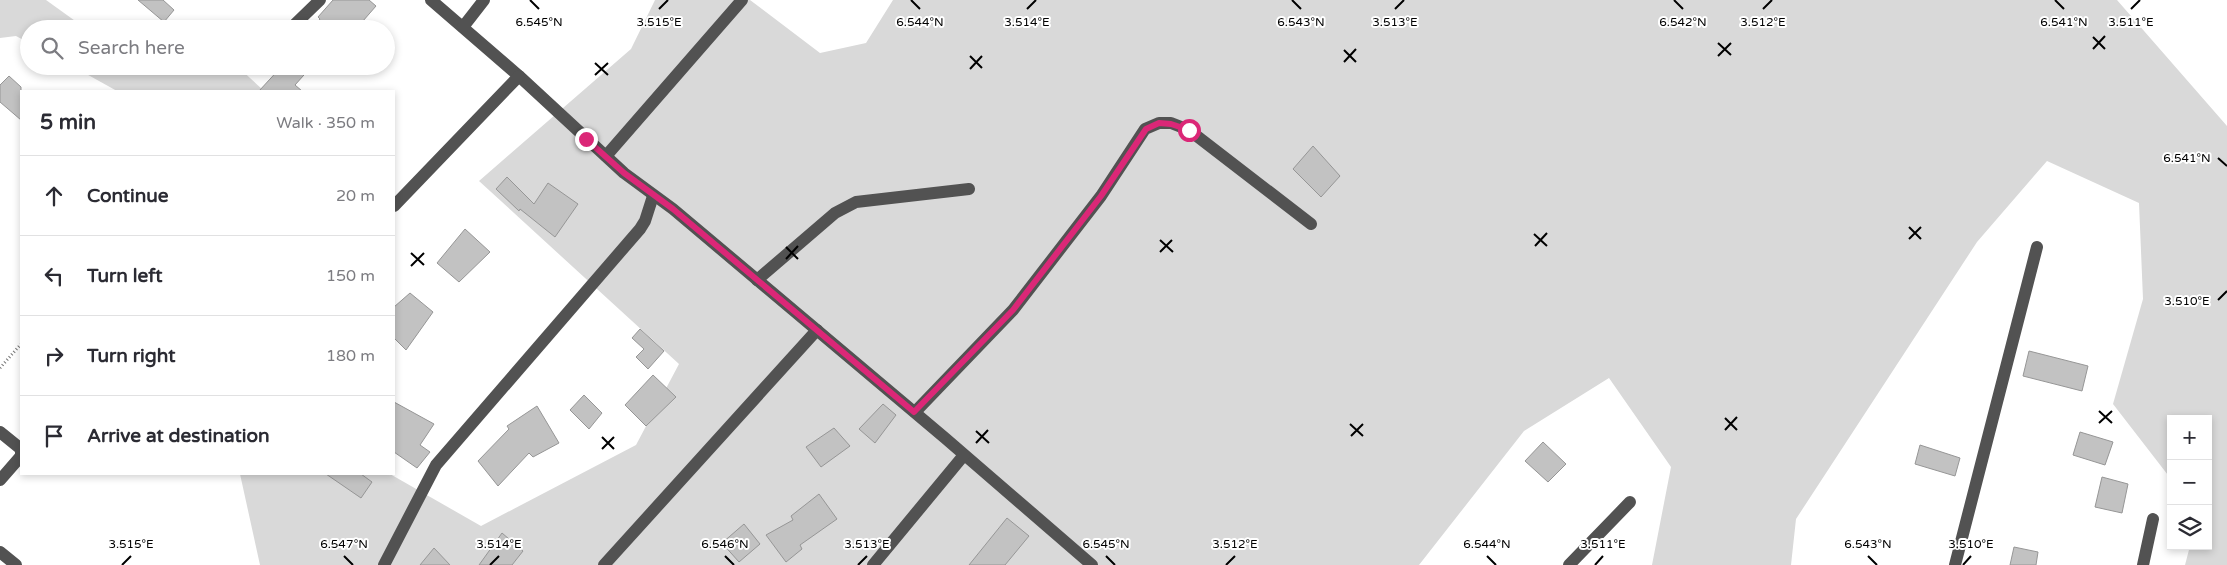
<!DOCTYPE html>
<meta charset="utf-8">
<style>
body{margin:0;font-family:"Varela Round",sans-serif;background:#f2f2f3;color:#2b2b33}
.controls{position:absolute;right:15px;bottom:15px;display:grid;overflow:hidden;border-radius:0px;box-shadow:0 2px 8px #0003}
.controls button{width:45px;height:45px;display:grid;place-items:center;padding:0;border:0;border-bottom:1px solid #e1e1e2;background:#fff;color:#2b2b33;font:25px sans-serif}
.stop{position:absolute;width:15px;height:15px;margin:-11px;border:4px solid #db2777;border-radius:50%;background:#fff}
.stop.end{background:#db2777;border-color:#fff;box-shadow:0 1px 5px #0008}
.list{margin:0;padding:0;list-style:none}
h2{display:flex;justify-content:space-between;align-items:center;height:65px;margin:0;padding:0 20px;font-size:21px}
h2 small{font-size:16px;font-weight:400;color:#7c7c81}
.list li{display:grid;grid-template-columns:32px 1fr auto;gap:15px;align-items:center;box-sizing:border-box;height:80px;padding:0 20px;border-top:1px solid #e1e1e2}
.list b{display:block;font-size:19px;white-space:nowrap}
.list em{font-size:16px;font-style:normal;color:#7c7c81}
.icon{flex:none;width:28px;height:28px;fill:none;stroke:currentColor;stroke-width:2;stroke-linecap:round;stroke-linejoin:round}
.map{position:relative;flex:none;width:2227px;height:565px;overflow:hidden}
.search{position:absolute;background:#fff;box-shadow:0 2px 8px #0003;left:20px;top:20px;width:375px;height:55px;display:flex;align-items:center;gap:12px;box-sizing:border-box;padding:0 18px;border-radius:28px;color:#7c7c81;font-size:19px}
.panel{position:absolute;background:#fff;box-shadow:0 2px 8px #0003;left:20px;top:90px;width:375px;height:385px;border-radius:0px}
.map>svg:first-child{display:block}
.green{fill:#d9d9d9}
.building{fill:#c2c2c2;stroke:#969696}
.lines{fill:none;stroke-linecap:round;stroke-linejoin:round}
.path{stroke:#747474;stroke-width:3;stroke-dasharray:1 2.5;stroke-linecap:butt}
.minor{stroke:#525252;stroke-width:12}
.route{stroke:#db2777;stroke-width:6}
.ticks{fill:none;stroke:#000;stroke-width:2}
.ticks-label{font-size:12px;text-anchor:middle;fill:#000;stroke:#fff;stroke-width:4;stroke-linejoin:round;paint-order:stroke}
</style>
<div class="map">
<svg width="2227" height="565" viewBox="0 0 2227 565">
<rect width="100%" height="100%" fill="#fff"/>
<!-- green -->
<g class="green">
<path d="M0,0H46L78,23L107,29H29V43L16,36L0,38Z"/>
<path d="M655,0H750L820,53L866,43L893,0H2117L2227,126V565H2185L2190,546H2208V419H2171V479L2113,404L2143,299L2139,203L2047,161L1977,242L1796,519L1791,565H1652L1671,467L1609,378L1524,431L1419,565H260L240,474H390L481,526L636,445L679,364L479,181L631,49Z"/>
<path d="M72,66H237L264,91H117Z"/>
</g>
<!-- building -->
<g class="building">
<path d="M138,0H163L174,10L164,22Z"/>
<path d="M333,0H369L376,6L356,29H312L320,19L318,17Z"/>
<path d="M282,66H312L295,85L302,91H259Z"/>
<path d="M9,76L21,87V120L0,102V85Z"/>
<path d="M1313,146L1340,176L1321,197L1293,169Z"/>
<path d="M507,177L534,204L548,183L578,204L555,237L520,209L519,211L496,189Z"/>
<path d="M465,229L490,252L459,282L437,263Z"/>
<path d="M410,293L433,312L406,350L394,338V307Z"/>
<path d="M640,329L664,351L648,369L636,357L644,349L632,338Z"/>
<path d="M2029,351L2088,366L2082,391L2023,376Z"/>
<path d="M653,375L676,397L646,426L625,405Z"/>
<path d="M584,395L602,413L589,429L570,410Z"/>
<path d="M394,402L434,424L420,445L430,452L417,468L394,452Z"/>
<path d="M883,404L896,415L875,443L859,429Z"/>
<path d="M537,406L559,443L533,457L529,453L498,486L478,461L509,429L507,426Z"/>
<path d="M834,428L850,446L821,467L806,447Z"/>
<path d="M2080,432L2113,442L2105,465L2073,455Z"/>
<path d="M1543,442L1566,464L1548,482L1525,461Z"/>
<path d="M1920,445L1960,458L1955,476L1915,464Z"/>
<path d="M326,474H361L372,482L361,498Z"/>
<path d="M2102,477L2128,484L2122,513L2095,507Z"/>
<path d="M819,494L837,519L800,545L802,549L786,562L766,535L793,520L791,516Z"/>
<path d="M1007,518L1029,536L1005,565H969Z"/>
<path d="M744,524L760,544L739,562L722,543Z"/>
<path d="M502,533L523,551L512,565H479Z"/>
<path d="M2014,547L2038,552L2036,565H2010Z"/>
<path d="M434,548L450,565H420Z"/>
</g>
<g class="lines">
<!-- path -->
<path class="path" d="M0,368L21,344"/>
<!-- minor -->
<g class="minor">
<path d="M431,0L519,76L624,173L673,209L945,438L1092,565"/>
<path d="M463,27L484,0"/>
<path d="M290,29L320,0"/>
<path d="M606,156L742,0"/>
<path d="M394,206L519,76"/>
<path d="M757,280L835,213L856,202L969,189"/>
<path d="M915,412L1013,310L1101,196L1145,129L1159,123H1171L1189,130L1311,224"/>
<path d="M0,432L21,449V456L0,480"/>
<path d="M0,552L16,565"/>
<path d="M384,565L436,465L640,229L645,221L653,196"/>
<path d="M604,565L817,330"/>
<path d="M873,565L964,455"/>
<path d="M1569,565L1630,502"/>
<path d="M1955,565L2037,247"/>
<path d="M2143,565L2153,519"/>
</g>
</g>
<g class="lines">
<!-- route -->
<path class="route" d="M586,139L624,173L673,209L914,412L1013,310L1101,196L1146,129L1159,123L1171,124L1189,130"/>
</g>
<!-- ticks -->
<path class="ticks" d="M530,0L539,9M911,0L920,9M1292,0L1301,9M1674,0L1683,9M2055,0L2064,9M659,9L668,0M1027,9L1036,0M1395,9L1404,0M1763,9L1772,0M2131,9L2140,0M2093,37L2105,49M1718,43L1731,55M2093,49L2105,36M1344,50L1356,62M970,56L982,68M1718,56L1731,43M1344,62L1356,49M595,63L608,75M970,69L982,56M595,75L608,63M2218,158L2227,166M1909,227L1921,239M1534,234L1547,246M1909,239L1921,227M1160,240L1173,252M1535,246L1547,233M786,247L798,259M1160,252L1172,240M411,253L424,265M786,259L798,246M411,266L424,253M2218,300L2227,291M2099,411L2112,423M1725,418L1737,430M2099,423L2112,411M1350,424L1363,436M1725,430L1737,417M976,431L989,443M1351,436L1363,424M602,437L614,449M976,443L988,430M602,449L614,437M344,556L353,565M725,556L734,565M1106,556L1115,565M1487,556L1496,565M1868,556L1877,565M122,565L131,556M490,565L499,556M858,565L867,556M1226,565L1235,556M1595,565L1603,556M1963,565L1971,556"/>
<g class="ticks-label">
<text x="539" y="26">6.545°N</text>
<text x="920" y="26">6.544°N</text>
<text x="1301" y="26">6.543°N</text>
<text x="1683" y="26">6.542°N</text>
<text x="2064" y="26">6.541°N</text>
<text x="659" y="26">3.515°E</text>
<text x="1395" y="26">3.513°E</text>
<text x="1763" y="26">3.512°E</text>
<text x="1027" y="26">3.514°E</text>
<text x="2131" y="26">3.511°E</text>
<text x="2187" y="162">6.541°N</text>
<text x="2187" y="305">3.510°E</text>
<text x="131" y="548">3.515°E</text>
<text x="499" y="548">3.514°E</text>
<text x="867" y="548">3.513°E</text>
<text x="1235" y="548">3.512°E</text>
<text x="1603" y="548">3.511°E</text>
<text x="1971" y="548">3.510°E</text>
<text x="344" y="548">6.547°N</text>
<text x="725" y="548">6.546°N</text>
<text x="1106" y="548">6.545°N</text>
<text x="1487" y="548">6.544°N</text>
<text x="1868" y="548">6.543°N</text>
</g>
</svg>
<div class="controls">
<button>+</button>
<button>−</button>
<button><svg class="icon" aria-label="layers" viewBox="0 0 24 24"><path d="M12 4l9 5-9 5-9-5zM3 14l9 5 9-5"/></svg></button>
</div>
<div class="stop" style="left:1189px;top:130px"></div>
<div class="stop end" style="left:586px;top:139px"></div>
<div class="search"><svg class="icon" aria-label="search" viewBox="0 0 24 24"><circle cx="10" cy="10" r="6"/><path d="M15 15l6 6"/></svg>Search here</div>
<section class="panel">
<h2>5 min<small>Walk · 350 m</small></h2>
<ul class="list">
<li><svg class="icon" aria-label="ahead" viewBox="0 0 24 24"><path d="M12 20V5M6 11l6-6 6 6"/></svg><div><b>Continue</b></div><em>20 m</em></li>
<li><svg class="icon" aria-label="left" viewBox="0 0 24 24"><path d="M17 20v-9H6M10 6l-5 5 5 5"/></svg><div><b>Turn left</b></div><em>150 m</em></li>
<li><svg class="icon" aria-label="right" viewBox="0 0 24 24"><path d="M7 20v-9h11M14 6l5 5-5 5"/></svg><div><b>Turn right</b></div><em>180 m</em></li>
<li><svg class="icon" aria-label="arrive" viewBox="0 0 24 24"><path d="M6 21V4h12l-3 4 3 4H6"/></svg><div><b>Arrive at destination</b></div></li>
</ul>
</section>
</div>
